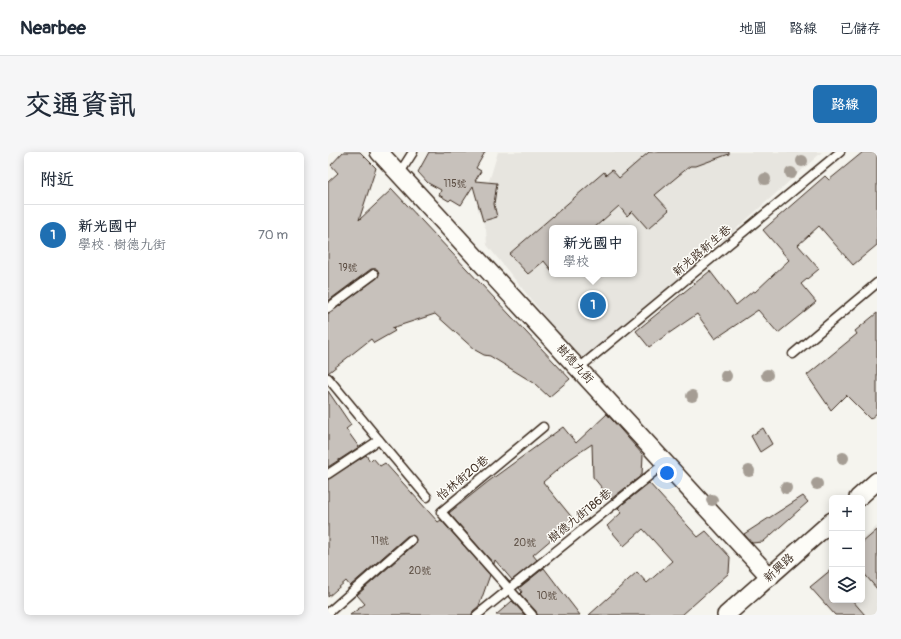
<!DOCTYPE html>
<html lang="zh-TW">
<meta charset="utf-8">
<style>
body{margin:0;font-family:Pangolin,"LXGW WenKai TC",sans-serif;background:#f6f6f7;color:#1f2937}
.controls{position:absolute;right:12px;bottom:12px;display:grid;overflow:hidden;border-radius:6px;box-shadow:0 2px 10px #0003}
.controls button{width:36px;height:36px;display:grid;place-items:center;padding:0;border:0;border-bottom:1px solid #e0e1e3;background:#fff;color:#1f2937;font:20px sans-serif}
.you{position:absolute;left:339px;top:321px;width:14px;height:14px;margin:-10px;border:3px solid #fff;border-radius:50%;background:#1a73e8;box-shadow:0 0 0 6px #1a73e833}
.badge{display:grid;place-items:center;width:26px;height:26px;border-radius:50%;background:#1f6fb2;color:#fff;font-size:13px;font-weight:700}
.pin{position:absolute;translate:-50% -50%;border:2px solid #fff;box-shadow:0 1px 4px #0006}
.popup{position:absolute;left:221px;top:73px;width:88px;height:52px;box-sizing:border-box;display:grid;place-content:center;border-radius:6px;background:#fff;filter:drop-shadow(0 1px 3px #0005);font-size:13px;white-space:nowrap;color:#747a83}
.popup b{font-size:15px;color:#1f2937}
.popup::after{content:'';position:absolute;left:50%;top:100%;margin-left:-8px;border:8px solid transparent;border-top-color:#fff}
.list{margin:0;padding:0;list-style:none}
h2{display:flex;justify-content:space-between;align-items:center;height:52px;margin:0;padding:0 16px;font-size:17px}
h2 small{font-size:13px;font-weight:400;color:#747a83}
.list li{display:grid;grid-template-columns:26px 1fr auto;gap:12px;align-items:center;box-sizing:border-box;height:60px;padding:0 16px;border-top:1px solid #e0e1e3}
.list b{display:block;font-size:15px;white-space:nowrap}
.list p{margin:0;font-size:13px;white-space:nowrap;color:#747a83}
.list em{font-size:13px;font-style:normal;color:#747a83}
.icon{flex:none;width:22px;height:22px;fill:none;stroke:currentColor;stroke-width:2;stroke-linecap:round;stroke-linejoin:round}
.map{position:relative;flex:none;width:549px;height:463px;overflow:hidden;border-radius:6px}
header{display:flex;align-items:center;gap:24px;box-sizing:border-box;height:56px;padding:0 20px;background:#fff;border-bottom:1px solid #e0e1e3}
header strong{font-size:19px}
nav{display:flex;gap:22px;margin-inline-start:auto;font-size:14px}
.intro{display:flex;align-items:center;justify-content:space-between;box-sizing:border-box;height:96px;padding:0 24px}
h1{margin:0;font-size:28px}
.button{padding:10px 18px;border-radius:6px;background:#1f6fb2;color:#fff;font-size:14px;font-weight:700}
main{display:flex;gap:24px;padding:0 24px}
aside{flex:1;background:#fff;border-radius:6px;box-shadow:0 2px 10px #0003}
.map>svg:first-child{display:block}
.built{fill:#e7e5df;fill-rule:evenodd}
.building{fill:#c7c1bb;stroke:#3b2a1e}
.lines{fill:none;stroke-linecap:round;stroke-linejoin:round}
.lane-casing{stroke:#3b2a1e;stroke-width:11}
.street-casing{stroke:#3b2a1e;stroke-width:20}
.lane{stroke:#fdfcf7;stroke-width:8}
.street{stroke:#fdfcf7;stroke-width:17}
.tree{fill:#a59d94}
.labels{text-anchor:middle;dominant-baseline:central;stroke-width:3;stroke-linejoin:round;paint-order:stroke}
.number-label{font-size:10px;fill:#5e5045}
.street-label{font-size:12px;fill:#3b2a1e;stroke:#fdfcf7}
</style>
<header>
<strong>Nearbee</strong>
<nav><a>地圖</a><a>路線</a><a>已儲存</a></nav>
</header>
<div class="intro"><h1>交通資訊</h1><a class="button">路線</a></div>
<main>
<aside>
<h2>附近<small></small></h2>
<ul class="list">
<li><span class="badge">1</span><div><b>新光國中</b><p>學校 · 樹德九街</p></div><em>70 m</em></li>
</ul>
</aside>
<div class="map">
<svg width="549" height="463" viewBox="0 0 549 463">
<rect width="100%" height="100%" fill="#f5f4ee"/>
<filter id="ink" filterUnits="userSpaceOnUse"><feTurbulence type="fractalNoise" baseFrequency=".025" numOctaves="2"/><feDisplacementMap in="SourceGraphic" scale="8" xChannelSelector="R" yChannelSelector="G"/><feConvolveMatrix kernelMatrix="1 2 1 2 8 2 1 2 1" color-interpolation-filters="sRGB"/></filter>
<g filter="url(#ink)">
<!-- built -->
<g class="built">
<path d="M170,0H494L256,213L159,93L158,77L150,58L163,23ZM224,76H306V122H224Z"/>
<path d="M549,374V463H509L483,434L504,415V448H534V388Z"/>
</g>
<!-- building -->
<g class="building">
<path d="M15,0H32L48,16L31,68L64,37L242,227L221,245L206,231L162,204L156,203L147,198L107,162L64,176L67,179L46,191L43,187L0,221V161L3,160L49,126L51,122L49,117H43L0,149V30L10,21L3,13Z"/>
<path d="M101,0H157L148,16L153,19L147,29L169,31L166,52L169,65L155,69L145,34L133,53L123,47L121,49L111,43L113,38L100,31L90,20Z"/>
<path d="M321,0H401V2L368,14H362L327,43L341,58L320,77L304,59L299,64L291,54L266,76H224V119L216,109L200,122L181,102L276,20L278,23L284,18L291,26Z"/>
<path d="M535,0H549V93L525,113L491,74L470,93L491,117L473,132L488,150L450,181L430,158L387,187L369,162L321,195L308,179L382,119L408,153L425,139L427,140L461,108L435,78L497,24L501,28Z"/>
<path d="M549,161V261L542,267L518,243L503,258L479,223L529,182L527,179Z"/>
<path d="M0,239L23,273L18,277L31,295L0,315Z"/>
<path d="M279,262L315,303L314,323L283,347L265,325L264,292L242,307L215,330L246,368L205,403L209,408L184,428L167,408L166,412L121,361L161,329L235,275L248,291Z"/>
<path d="M435,276L444,292L432,300L423,284Z"/>
<path d="M38,303L42,309L45,306L52,314L57,311L110,370L113,368L162,423L151,454L145,459L144,463H22L37,452L29,443L87,392L88,387L84,383L79,384L22,434L18,429L0,445V327Z"/>
<path d="M321,331L370,385L378,379L402,405L401,421L354,463H261L309,420L319,431L344,409L315,377L296,394L279,374L294,360L290,356Z"/>
<path d="M475,344L480,350L435,390L424,391L416,382Z"/>
<path d="M549,378V437L534,419V391Z"/>
<path d="M216,416L235,441L252,463H209L208,459L192,442L194,440L191,436Z"/>
<path d="M504,417V448H524L537,463H507L482,435Z"/>
<path d="M184,449L197,463H168Z"/>
</g>
<g class="lines">
<defs>
<g id="lane">
<path d="M71,22L85,0"/>
<path d="M0,156L46,122"/>
<path d="M465,202L549,131"/>
<path d="M251,216L512,0"/>
<path d="M0,226L51,288L99,345"/>
<path d="M0,322L51,288"/>
<path d="M0,461L83,388"/>
<path d="M149,463L337,311"/>
<path d="M204,463L113,360L215,275"/>
</g>
<g id="street">
<path d="M51,0L442,425"/>
<path d="M530,346L549,329"/>
<path d="M398,463L504,369"/>
</g>
</defs>
<!-- lane casing -->
<use href="#lane" class="lane-casing"/>
<!-- street casing -->
<use href="#street" class="street-casing"/>
<!-- lane -->
<use href="#lane" class="lane"/>
<!-- street -->
<use href="#street" class="street"/>
</g>
<!-- trees -->
<g class="tree">
<circle cx="474" cy="9" r="6"/>
<circle cx="463" cy="21" r="6"/>
<circle cx="437" cy="27" r="6"/>
<circle cx="439" cy="223" r="6"/>
<circle cx="398" cy="224" r="6"/>
<circle cx="364" cy="244" r="6"/>
<circle cx="515" cy="306" r="6"/>
<circle cx="421" cy="319" r="6"/>
<circle cx="489" cy="332" r="6"/>
<circle cx="458" cy="336" r="6"/>
<circle cx="384" cy="348" r="6"/>
</g>
</g>
<g class="labels">
<!-- number labels -->
<g class="number-label">
<text x="127" y="32">115號</text>
<text x="20" y="116">19號</text>
<text x="52" y="389">11號</text>
<text x="197" y="391">20號</text>
<text x="92" y="419">20號</text>
<text x="219" y="444">10號</text>
</g>
<!-- street labels -->
<g class="street-label">
<text transform="translate(374 99) rotate(-40)">新光路新生巷</text>
<text transform="translate(247 212) rotate(47)">樹德九街</text>
<text transform="translate(135 326) rotate(-39)">怡林街20巷</text>
<text transform="translate(252 364) rotate(-39)">樹德九街186巷</text>
<text transform="translate(451 416) rotate(-42)">新興路</text>
</g>
</g>
</svg>
<div class="controls">
<button>+</button>
<button>−</button>
<button><svg class="icon" aria-label="layers" viewBox="0 0 24 24"><path d="M12 4l9 5-9 5-9-5zM3 14l9 5 9-5"/></svg></button>
</div>
<div class="you"></div>
<div class="pin badge" style="left:265px;top:153px">1</div>
<div class="popup"><b>新光國中</b>學校</div>
</div>
</main>
